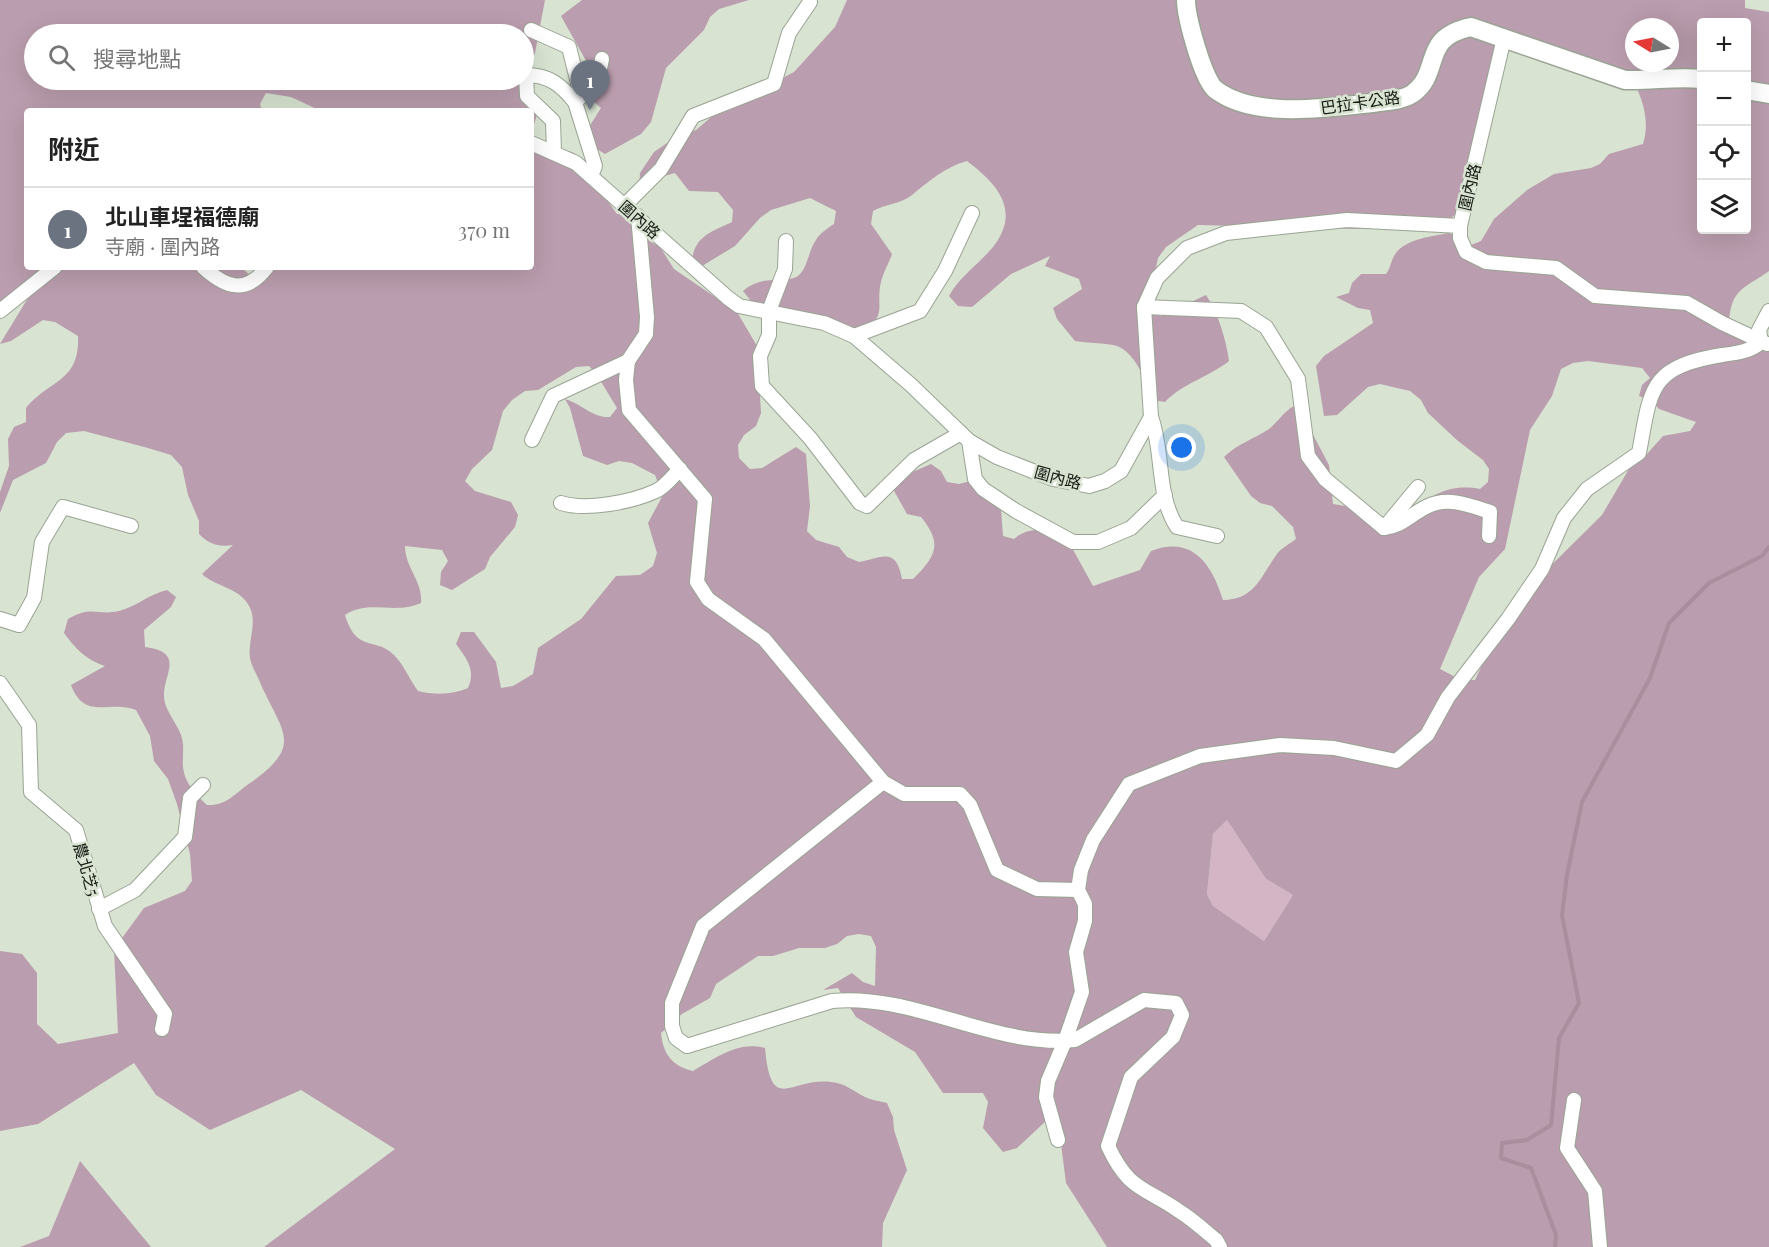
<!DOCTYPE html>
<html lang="zh-TW">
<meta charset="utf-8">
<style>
body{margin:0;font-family:"Playfair Display","Noto Sans TC",serif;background:#f6f6f6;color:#222}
.controls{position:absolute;right:18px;top:18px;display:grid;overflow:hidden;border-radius:6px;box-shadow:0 6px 24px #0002}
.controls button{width:54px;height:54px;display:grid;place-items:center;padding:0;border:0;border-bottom:2px solid #e0e0e0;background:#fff;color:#222;font:30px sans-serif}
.compass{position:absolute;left:1625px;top:18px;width:54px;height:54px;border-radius:50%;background:#fff;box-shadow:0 6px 24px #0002;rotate:280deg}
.you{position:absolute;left:1182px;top:448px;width:21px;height:21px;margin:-15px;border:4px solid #fff;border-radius:50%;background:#1a73e8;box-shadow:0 0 0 9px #1a73e833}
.badge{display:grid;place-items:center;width:39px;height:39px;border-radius:50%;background:#b63c8f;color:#fff;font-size:20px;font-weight:700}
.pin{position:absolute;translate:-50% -50px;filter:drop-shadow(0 2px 3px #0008)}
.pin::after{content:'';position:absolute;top:32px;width:21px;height:18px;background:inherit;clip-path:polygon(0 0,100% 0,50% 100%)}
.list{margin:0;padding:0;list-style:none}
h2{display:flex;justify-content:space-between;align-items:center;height:78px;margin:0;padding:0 24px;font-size:26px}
h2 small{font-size:20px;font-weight:400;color:#767676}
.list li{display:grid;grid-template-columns:39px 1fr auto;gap:18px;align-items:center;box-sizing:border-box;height:84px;padding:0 24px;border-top:2px solid #e0e0e0}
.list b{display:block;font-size:22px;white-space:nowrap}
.list p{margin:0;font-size:20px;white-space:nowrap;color:#767676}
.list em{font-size:20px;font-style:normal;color:#767676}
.icon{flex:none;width:33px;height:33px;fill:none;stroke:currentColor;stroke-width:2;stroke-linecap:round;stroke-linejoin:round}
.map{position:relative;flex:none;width:1769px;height:1247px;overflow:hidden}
.search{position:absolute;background:#fff;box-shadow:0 6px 24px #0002;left:24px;top:24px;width:510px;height:66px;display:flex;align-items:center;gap:15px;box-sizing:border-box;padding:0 21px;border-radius:33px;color:#767676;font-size:22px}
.panel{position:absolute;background:#fff;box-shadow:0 6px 24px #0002;left:24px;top:108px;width:510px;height:162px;border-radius:6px}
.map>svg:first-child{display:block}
.green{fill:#d3b5c6}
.forest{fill:#ba9dae;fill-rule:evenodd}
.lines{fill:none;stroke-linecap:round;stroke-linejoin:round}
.stream{stroke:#ab8e9e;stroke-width:4}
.street-casing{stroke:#9aa494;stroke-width:16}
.secondary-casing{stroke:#9aa494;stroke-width:21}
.street{stroke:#fff;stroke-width:14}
.secondary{stroke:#fff;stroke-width:18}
.labels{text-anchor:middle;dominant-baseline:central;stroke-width:5;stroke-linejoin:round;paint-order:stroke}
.street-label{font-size:16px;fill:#161a14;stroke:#d8e3d1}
</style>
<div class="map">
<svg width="1769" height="1247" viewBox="0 0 1769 1247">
<rect width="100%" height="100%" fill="#d8e3d1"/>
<!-- green -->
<path class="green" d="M1227,820L1266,879L1293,895L1264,941L1213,906L1207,894L1213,834Z"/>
<!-- forest -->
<g class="forest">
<path d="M0,0H545L535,53L524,72V34H34V80H521L539,109L531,133V111H321L291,97L266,93L260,104L262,111H27V267H241L253,278L265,267H531V137L574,153L617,214L629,212L638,234L660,247L674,269L737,312L757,346L761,413L756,426L744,435L738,445L739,458L750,469L762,468L796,447L806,454L810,506L807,531L816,540L839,547L847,557L859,562C882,558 896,546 902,579H913C936,556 943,544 921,517L907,514L889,482L931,464L941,471L947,482L959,484L971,481L1001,509L1003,536L1014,539C1030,525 1048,530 1066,537L1093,586L1140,570L1151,551C1193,535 1212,565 1223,600C1255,600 1261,576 1277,554C1281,548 1290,544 1296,539L1293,527L1272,506L1260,503L1251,496L1224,457C1237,444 1254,439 1269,429C1278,422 1283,412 1294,406L1310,429L1329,465L1333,504L1358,508L1394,521C1425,502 1442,482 1480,489L1488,482L1489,469L1483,460L1458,441L1428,413L1421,400L1410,391L1380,384L1368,387L1337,415L1324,416L1316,366L1324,356L1373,323L1370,310L1358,308L1336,297L1349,293L1352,283L1361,274H1386C1391,268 1391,259 1396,253C1406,239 1433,236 1449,233L1471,245L1481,241L1494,219L1527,190L1554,174L1591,168L1600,164L1609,154L1643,144C1651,118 1641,97 1630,72L1614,67L1584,63L1498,29L1466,197L1460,210L1450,219L1437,222L1412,216L1399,217L1360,229L1198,225L1166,247L1158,258L1147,312L1161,316L1206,295C1218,313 1226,339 1229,361C1209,377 1183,383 1165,402L1153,400C1146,382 1135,349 1113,345C1101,343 1088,343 1075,341L1057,319L1053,308L1082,289L1079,279L1045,266L1050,256L1011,274L972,307L958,306L949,296C960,276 979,264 993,247C1022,210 996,183 967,161C945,167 929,181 912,195C901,204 885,204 873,211L871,224L892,254C889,263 883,273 881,282C875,307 889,314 861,333L761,307L751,301L743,291C765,272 789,286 800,274C808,266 809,249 816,240C819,234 828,228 834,224L836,211L810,198L771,210L760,218L735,246L702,266L692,259C696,235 712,232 732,222L733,210L718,192L689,191L675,173L650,180L639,187L640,173L654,152L673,139L696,130L716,113L794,72L835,27L847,0H1745V8L1769,12V271C1744,289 1731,288 1729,323L1769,336V1247H1107L1066,1183L1060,1136L1047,1120L1017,1148L1003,1152L983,1128L988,1102L983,1093H943L915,1052L856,1017L838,988L823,990L852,973L863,982L875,986L876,947L871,936L859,934L847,936L837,944L825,948H799L773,956H758L716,984L710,998L682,1014L661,1033C663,1054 672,1066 693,1071C716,1058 738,1041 765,1048C771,1116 791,1077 831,1082C845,1083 853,1091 865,1097C871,1100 880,1101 887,1103L893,1117L894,1130L907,1170L883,1223L882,1247H264L395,1149L301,1090L210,1130L156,1095L134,1063L38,1124L0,1131V951L22,954L37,973V1024L58,1044L118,1033L114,949L144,908L185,891L192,881L190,854L177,804L168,779L154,761L150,736L136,710C110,699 85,722 71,685L105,666C85,659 76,649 64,633L68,619C92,605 97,616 119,611C136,607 149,594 167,590L176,597L171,607L144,630L145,647C190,653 158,678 165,703C168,714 177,724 181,735C184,744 183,749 183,758C181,779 193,792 207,805C227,806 234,794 250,783C306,744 281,732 259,680C256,673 251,665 250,658C247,638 261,619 245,600C234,587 215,586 202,574L233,545C219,547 210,545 199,534V521L188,495L182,467L171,455L148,448L84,431L66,433L57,442L46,463L13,480L0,513V492L9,466L8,439L14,427L26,422V408C50,379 80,382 78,336L55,322L43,320L11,341L0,344L34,288L29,278L0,310ZM1702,22H1746V230H1702ZM1634,27H1670V63H1634ZM1588,361L1642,368L1650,378L1642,385L1639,396L1652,401L1659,409L1696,422L1690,431L1663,436L1647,454L1636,457L1602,515L1509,607L1475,680H1461L1440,669L1479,577L1505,549L1530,430L1552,396L1561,369L1573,363ZM589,366L597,375L617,408L610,417C592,418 582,404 565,399L570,408L583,456L607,465L619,461L632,463L655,475L663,495L648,523L657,553L653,566L640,575L616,576L581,619L538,648L533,674L513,686L501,688L496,662L474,632H461L456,644C467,659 476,670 468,688C453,695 434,695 418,691C410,680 404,665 394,655C375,636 357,654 345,615C369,599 394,615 421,603C423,581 405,568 405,546L442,550L448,561L441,572L440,585L452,590L485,569L490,557L515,527L518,515L511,502L475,491L465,481L472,469L492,450L503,411L512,400L525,391L538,390L576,367ZM1227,820L1266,879L1293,895L1264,941L1213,906L1207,894L1213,834Z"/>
<path d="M582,0H749L719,9L710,17L704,30L666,68L651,122L641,134L605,154L595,148L589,127L601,108L587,96L594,75L561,16Z"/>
<path d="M80,1161L151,1247H20L49,1236Z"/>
</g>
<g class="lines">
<!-- stream -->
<path class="stream" d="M1555,1247L1556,1235L1531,1168L1501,1158L1502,1143L1527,1140L1551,1125L1559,1038L1579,1003L1562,915L1567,875L1582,802L1650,678L1669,623L1709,583L1762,556L1769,547"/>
<defs>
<g id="street">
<path d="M531,30L569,47L579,87L575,102L595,166L591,176"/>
<path d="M531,143L576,163L728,298L739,306L824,323L854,336L911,385L969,441L997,457L1053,479L1089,486L1105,481L1121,471L1151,417L1144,307L1157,278L1187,248L1226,233L1347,220L1460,226L1504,38"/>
<path d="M554,153L553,121L527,96L526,75C549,75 561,85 575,102C589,90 599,79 602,59"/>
<path d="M625,205L661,169L693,116L774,84L789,33L810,2"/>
<path d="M638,216L647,317L646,334L628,361L626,380L629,410L705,499L697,582L708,599L764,639L883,782L904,794H960L970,805L997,870L1037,889L1078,890"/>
<path d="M1460,226V238L1466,252L1486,262L1556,268L1595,296L1687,303L1722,323L1767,344"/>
<path d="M786,241L785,269L769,311V335L760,356L762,386L810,438L860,503L867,506L914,460L961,433"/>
<path d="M203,267C226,288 246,295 267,267"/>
<path d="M1144,307L1241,311L1266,327L1298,379L1308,456L1325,479L1384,528L1418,487"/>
<path d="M0,311L55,267"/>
<path d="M854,336L920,311L945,271L972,213"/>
<path d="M1151,417C1164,452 1156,495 1177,527L1217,536"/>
<path d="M532,440L553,396L628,361"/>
<path d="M969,441L975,479L983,489L1016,511L1073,542H1098L1131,528L1165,495"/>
<path d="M561,503C586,511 632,502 656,491C665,487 673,476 680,469"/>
<path d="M1384,528C1402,526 1410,515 1426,507C1448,496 1469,505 1490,512L1489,536"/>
<path d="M0,619L19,625L34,598L42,542L63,507L131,526"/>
<path d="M0,683L29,725L31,792L76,830L105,926L165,1014L162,1029"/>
<path d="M883,782L703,926L672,1003V1026L676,1038L687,1046L832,1001C915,993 993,1048 1075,1040L1144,1000L1176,1003L1182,1015L1173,1037L1131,1077L1108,1146C1129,1191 1143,1186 1179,1211C1192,1219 1204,1230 1216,1240L1220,1247"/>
<path d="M99,909L135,890L185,837L190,798L203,785"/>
<path d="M1574,1100L1567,1148L1595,1191L1600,1247"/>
<path d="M1058,1140L1046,1097L1048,1081L1065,1041L1082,992L1076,952L1085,921V904L1078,890L1081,870L1093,840L1129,784L1200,756L1280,745L1334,748L1396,761L1427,735L1448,697L1508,619L1542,569L1564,518L1587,489L1639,453C1651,388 1649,367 1722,355C1737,353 1749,352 1761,342L1759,330L1769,311"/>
</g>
<g id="secondary">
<path d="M1186,0C1186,16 1203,81 1216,90C1255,119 1327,108 1372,103C1384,101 1401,101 1412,94C1443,72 1419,38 1471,27L1625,80C1651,81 1676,76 1702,79"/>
<path d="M1746,90L1769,94"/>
</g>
</defs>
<!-- street casing -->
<use href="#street" class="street-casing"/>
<!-- secondary casing -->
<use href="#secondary" class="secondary-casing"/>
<!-- street -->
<use href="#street" class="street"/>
<!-- secondary -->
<use href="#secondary" class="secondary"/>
</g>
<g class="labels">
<!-- street labels -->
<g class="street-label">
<text transform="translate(1360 102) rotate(-8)">巴拉卡公路</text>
<text transform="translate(1469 187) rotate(-77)">圍內路</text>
<text transform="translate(640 219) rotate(41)">圍內路</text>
<text transform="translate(1058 477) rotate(15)">圍內路</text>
<text transform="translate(87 869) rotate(74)">農北芝5</text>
</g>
</g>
</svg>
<div class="controls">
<button>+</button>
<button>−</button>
<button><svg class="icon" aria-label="locate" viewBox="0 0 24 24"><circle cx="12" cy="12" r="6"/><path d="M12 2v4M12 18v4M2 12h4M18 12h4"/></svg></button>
<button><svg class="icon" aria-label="layers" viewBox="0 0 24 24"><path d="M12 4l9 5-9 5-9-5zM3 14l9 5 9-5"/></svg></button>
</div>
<svg class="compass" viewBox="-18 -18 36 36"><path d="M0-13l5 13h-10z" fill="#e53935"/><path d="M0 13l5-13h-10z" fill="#767676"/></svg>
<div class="you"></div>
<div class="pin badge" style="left:590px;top:110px;background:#6b7280">1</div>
<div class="search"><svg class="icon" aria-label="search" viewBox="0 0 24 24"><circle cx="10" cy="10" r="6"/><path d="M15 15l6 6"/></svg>搜尋地點</div>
<section class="panel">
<h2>附近<small></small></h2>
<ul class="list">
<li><span class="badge" style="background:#6b7280">1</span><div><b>北山車埕福德廟</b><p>寺廟 · 圍內路</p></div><em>370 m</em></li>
</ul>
</section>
</div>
